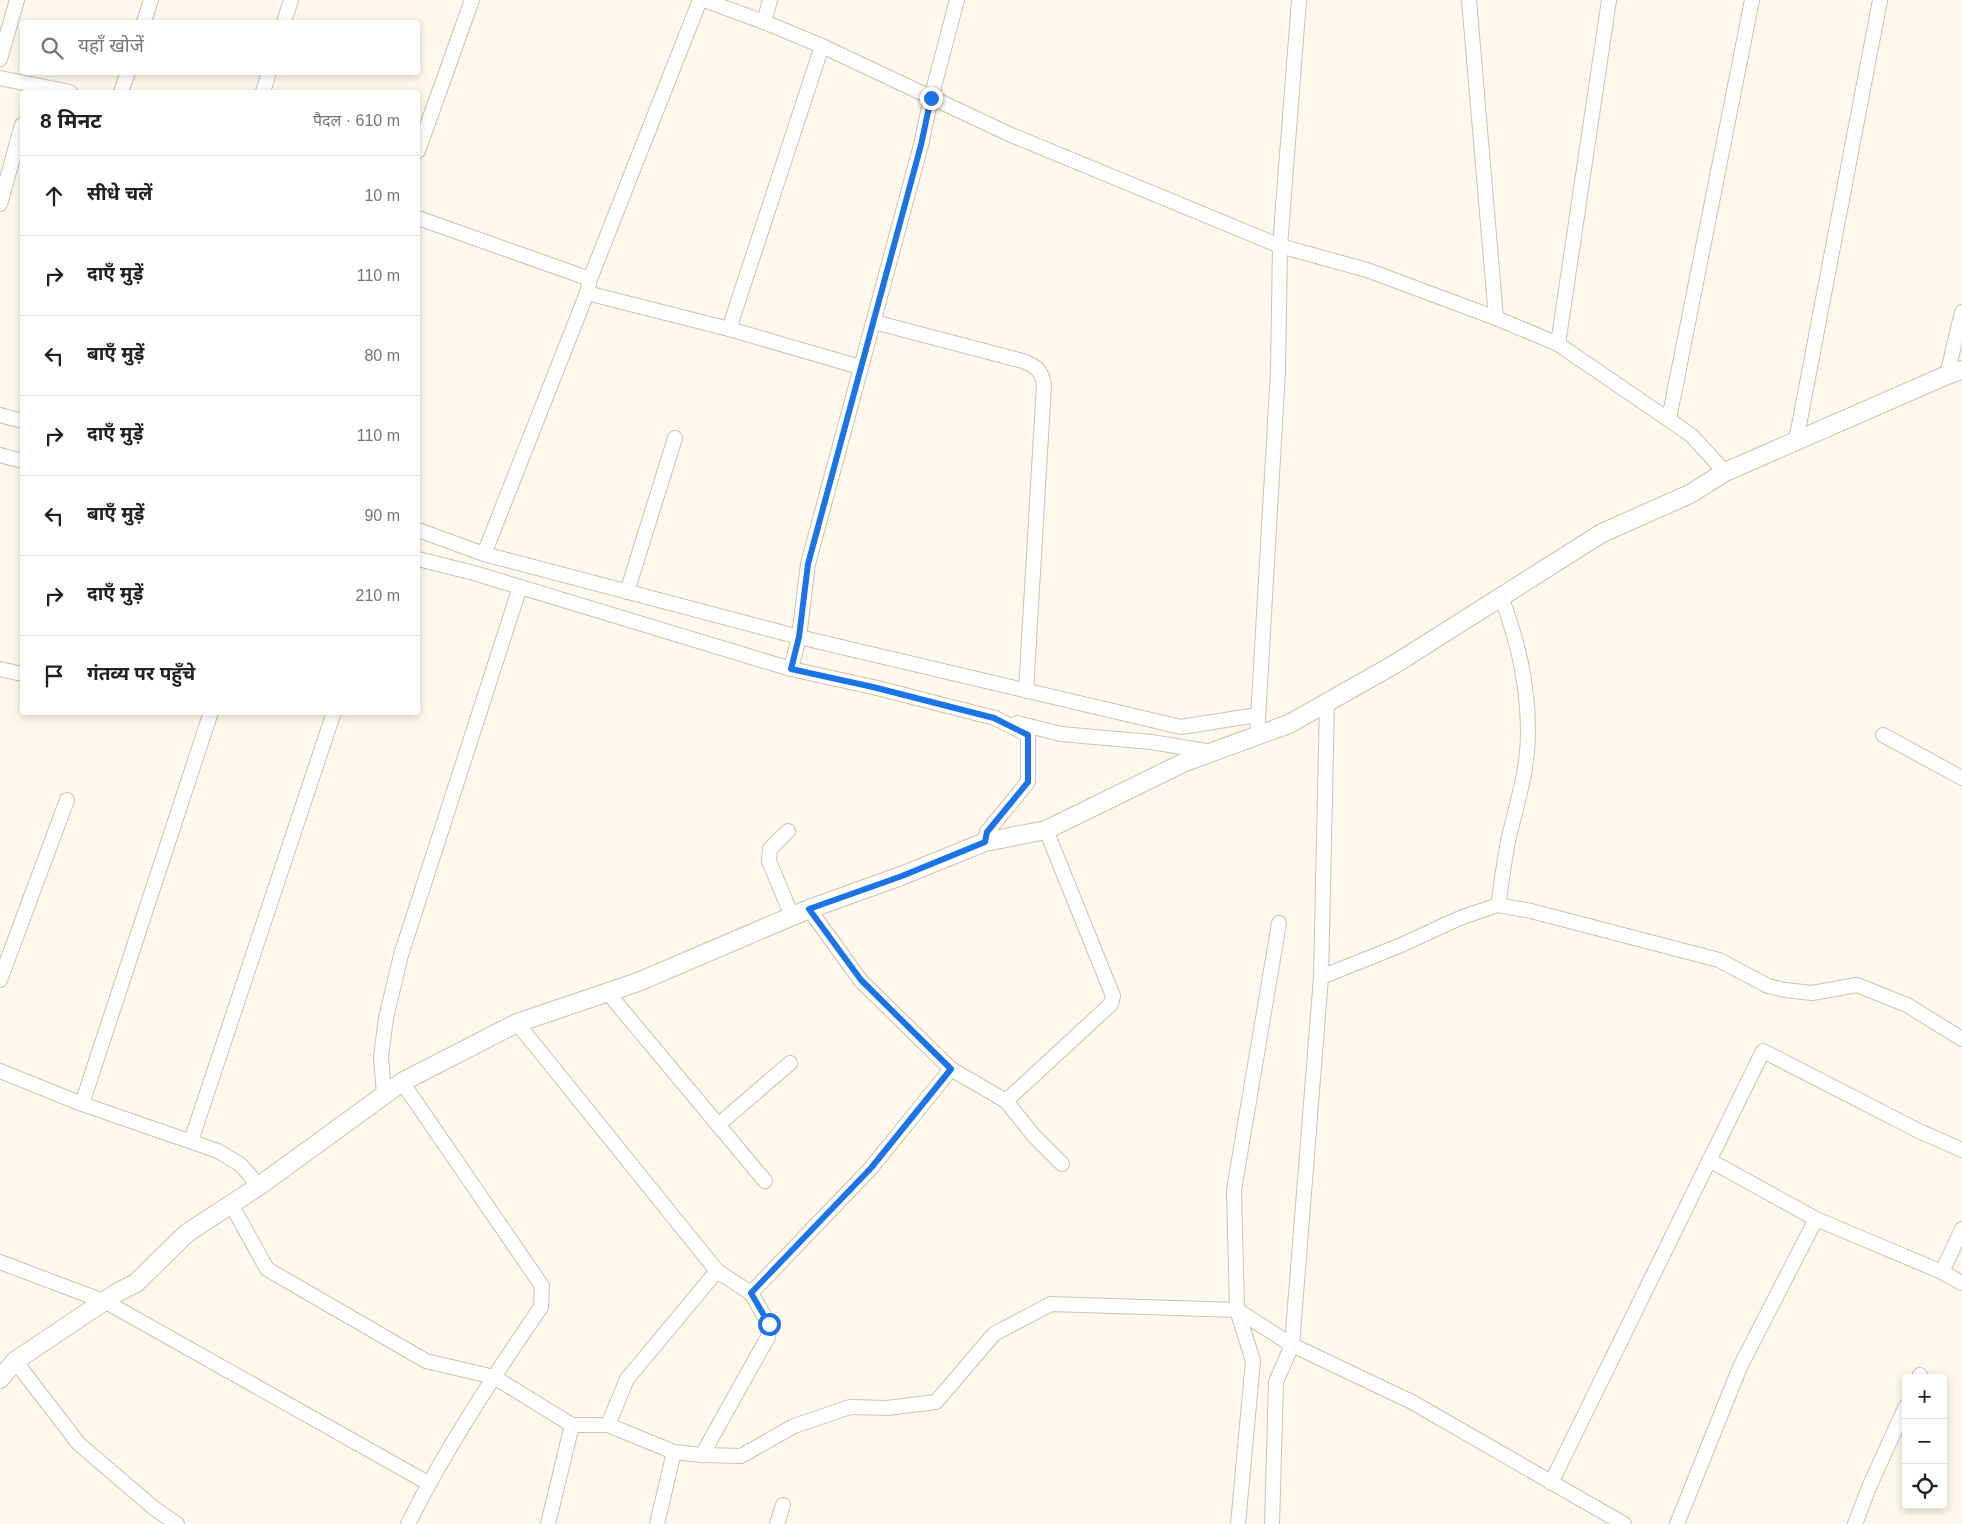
<!DOCTYPE html>
<html lang="hi">
<meta charset="utf-8">
<style>
body{margin:0;font-family:Arial,"Noto Sans Devanagari",sans-serif;background:#f6f6f6;color:#202124}
.controls{position:absolute;right:15px;bottom:15px;display:grid;overflow:hidden;border-radius:5px;box-shadow:0 2px 8px #0003}
.controls button{width:45px;height:45px;display:grid;place-items:center;padding:0;border:0;border-bottom:1px solid #e0e0e0;background:#fff;color:#202124;font:25px sans-serif}
.stop{position:absolute;width:15px;height:15px;margin:-11px;border:4px solid #1a73e8;border-radius:50%;background:#fff}
.stop.end{background:#1a73e8;border-color:#fff;box-shadow:0 1px 5px #0008}
.list{margin:0;padding:0;list-style:none}
h2{display:flex;justify-content:space-between;align-items:center;height:65px;margin:0;padding:0 20px;font-size:21px}
h2 small{font-size:16px;font-weight:400;color:#757577}
.list li{display:grid;grid-template-columns:32px 1fr auto;gap:15px;align-items:center;box-sizing:border-box;height:80px;padding:0 20px;border-top:1px solid #e0e0e0}
.list b{display:block;font-size:19px;white-space:nowrap}
.list em{font-size:16px;font-style:normal;color:#757577}
.icon{flex:none;width:28px;height:28px;fill:none;stroke:currentColor;stroke-width:2;stroke-linecap:round;stroke-linejoin:round}
.map{position:relative;flex:none;width:1962px;height:1524px;overflow:hidden}
.search{position:absolute;background:#fff;box-shadow:0 2px 8px #0003;left:20px;top:20px;width:400px;height:55px;display:flex;align-items:center;gap:12px;box-sizing:border-box;padding:0 18px;border-radius:5px;color:#757577;font-size:19px}
.panel{position:absolute;background:#fff;box-shadow:0 2px 8px #0003;left:20px;top:90px;width:400px;height:625px;border-radius:5px}
.map>svg:first-child{display:block}
.lines{fill:none;stroke-linecap:round;stroke-linejoin:round}
.minor-casing{stroke:#d1c1af;stroke-width:16}
.tertiary-casing{stroke:#d1c1af;stroke-width:20}
.minor{stroke:#fff;stroke-width:14}
.tertiary{stroke:#fff;stroke-width:18}
.route{stroke:#1a73e8;stroke-width:6}
</style>
<div class="map">
<svg width="1962" height="1524" viewBox="0 0 1962 1524">
<rect width="100%" height="100%" fill="#fdf8eb"/>
<g class="lines">
<defs>
<g id="minor">
<path d="M700,0L590,279L587,293L729,329L860,367"/>
<path d="M704,0L764,22L822,46L1009,134L1280,246L1367,270L1496,318L1558,344L1691,435L1725,472"/>
<path d="M1469,0L1496,318"/>
<path d="M144,22L151,0"/>
<path d="M284,22L291,0"/>
<path d="M764,22L770,0"/>
<path d="M0,59L17,0"/>
<path d="M0,78L70,92"/>
<path d="M121,92L128,72"/>
<path d="M263,92L269,72"/>
<path d="M418,151L472,0"/>
<path d="M0,204L22,125"/>
<path d="M418,218L590,279"/>
<path d="M874,322L1023,361C1036,366 1041,370 1044,384L1026,691"/>
<path d="M729,329L822,46"/>
<path d="M1558,344L1609,0"/>
<path d="M1947,375L1962,312"/>
<path d="M0,415L22,421"/>
<path d="M1669,419L1752,0"/>
<path d="M1796,441L1880,0"/>
<path d="M0,455L22,461"/>
<path d="M418,530L484,554L799,637L1181,727L1257,715"/>
<path d="M484,554L587,293"/>
<path d="M418,559L474,573L791,669L873,687L995,718L1028,735V782L987,832L985,842"/>
<path d="M627,592L675,438"/>
<path d="M0,669L22,674"/>
<path d="M791,669L799,637L808,564L921,145L931,98L957,0"/>
<path d="M1017,723L1061,734L1151,742L1212,752"/>
<path d="M1883,735L1962,778"/>
<path d="M1257,736L1278,371L1280,246L1299,0"/>
<path d="M788,831L770,849L769,861L792,916"/>
<path d="M1498,905C1502,882 1504,859 1509,837C1517,803 1528,769 1528,733C1528,683 1518,642 1501,596"/>
<path d="M809,909L861,981L951,1069L1006,1101L1034,1136L1062,1164"/>
<path d="M1321,977L1399,946L1460,918L1498,905L1531,911L1719,960L1768,986L1785,990L1812,993L1857,985L1907,1005L1962,1039"/>
<path d="M0,980L67,800"/>
<path d="M608,993L765,1181"/>
<path d="M517,1023L717,1271L751,1293L769,1324L768,1337L702,1455"/>
<path d="M0,1071L82,1104L218,1151L241,1165L259,1186"/>
<path d="M402,1082L542,1286L541,1307C493,1377 446,1448 408,1524"/>
<path d="M384,1095L381,1057L386,1018L401,955L520,587"/>
<path d="M1006,1101L1111,1004L1113,996L1046,830"/>
<path d="M82,1104L211,712"/>
<path d="M718,1125L790,1063"/>
<path d="M191,1141L334,712"/>
<path d="M1709,1160L1816,1219L1942,1272L1962,1283"/>
<path d="M231,1204L267,1269L426,1361L494,1377L572,1425H608L674,1452L702,1455L741,1456L794,1426L850,1407L887,1408L936,1402L994,1334L1051,1304L1237,1310L1292,1345L1412,1402L1624,1524"/>
<path d="M0,1262L106,1302L428,1483"/>
<path d="M1942,1272L1962,1229"/>
<path d="M751,1293L871,1168L951,1069"/>
<path d="M15,1361L79,1444L155,1509L177,1524"/>
<path d="M1919,1378L1920,1375"/>
<path d="M608,1425L627,1379L717,1271"/>
<path d="M1551,1483L1763,1051L1919,1131L1962,1150"/>
<path d="M548,1524L572,1425"/>
<path d="M657,1524L674,1452"/>
<path d="M777,1524L783,1505"/>
<path d="M1238,1524L1253,1361L1237,1310L1234,1190L1279,923"/>
<path d="M1272,1524L1276,1382L1292,1345L1321,977L1327,702"/>
<path d="M1677,1524L1740,1367L1816,1219"/>
<path d="M1855,1524L1870,1485L1906,1406"/>
</g>
<path id="tertiary" d="M0,1379L15,1361L118,1292L136,1283L187,1233L259,1186L402,1082L517,1023L638,982L809,909L901,876L985,842L1046,830L1185,762L1289,724L1395,664L1602,533L1690,494L1725,472L1947,375L1962,370"/>
</defs>
<!-- minor casing -->
<use href="#minor" class="minor-casing"/>
<!-- tertiary casing -->
<use href="#tertiary" class="tertiary-casing"/>
<!-- minor -->
<use href="#minor" class="minor"/>
<!-- tertiary -->
<use href="#tertiary" class="tertiary"/>
</g>
<g class="lines">
<!-- route -->
<path class="route" d="M769,1324L751,1293L871,1168L951,1069L861,980L809,909L902,876L985,842L987,832L1028,782V735L994,718L873,687L791,669L799,637L808,564L921,145L931,98"/>
</g>
</svg>
<div class="controls">
<button>+</button>
<button>−</button>
<button><svg class="icon" aria-label="locate" viewBox="0 0 24 24"><circle cx="12" cy="12" r="6"/><path d="M12 2v4M12 18v4M2 12h4M18 12h4"/></svg></button>
</div>
<div class="stop" style="left:769px;top:1324px"></div>
<div class="stop end" style="left:931px;top:98px"></div>
<div class="search"><svg class="icon" aria-label="search" viewBox="0 0 24 24"><circle cx="10" cy="10" r="6"/><path d="M15 15l6 6"/></svg>यहाँ खोजें</div>
<section class="panel">
<h2>8 मिनट<small>पैदल · 610 m</small></h2>
<ul class="list">
<li><svg class="icon" aria-label="ahead" viewBox="0 0 24 24"><path d="M12 20V5M6 11l6-6 6 6"/></svg><div><b>सीधे चलें</b></div><em>10 m</em></li>
<li><svg class="icon" aria-label="right" viewBox="0 0 24 24"><path d="M7 20v-9h11M14 6l5 5-5 5"/></svg><div><b>दाएँ मुड़ें</b></div><em>110 m</em></li>
<li><svg class="icon" aria-label="left" viewBox="0 0 24 24"><path d="M17 20v-9H6M10 6l-5 5 5 5"/></svg><div><b>बाएँ मुड़ें</b></div><em>80 m</em></li>
<li><svg class="icon" aria-label="right" viewBox="0 0 24 24"><path d="M7 20v-9h11M14 6l5 5-5 5"/></svg><div><b>दाएँ मुड़ें</b></div><em>110 m</em></li>
<li><svg class="icon" aria-label="left" viewBox="0 0 24 24"><path d="M17 20v-9H6M10 6l-5 5 5 5"/></svg><div><b>बाएँ मुड़ें</b></div><em>90 m</em></li>
<li><svg class="icon" aria-label="right" viewBox="0 0 24 24"><path d="M7 20v-9h11M14 6l5 5-5 5"/></svg><div><b>दाएँ मुड़ें</b></div><em>210 m</em></li>
<li><svg class="icon" aria-label="arrive" viewBox="0 0 24 24"><path d="M6 21V4h12l-3 4 3 4H6"/></svg><div><b>गंतव्य पर पहुँचे</b></div></li>
</ul>
</section>
</div>
